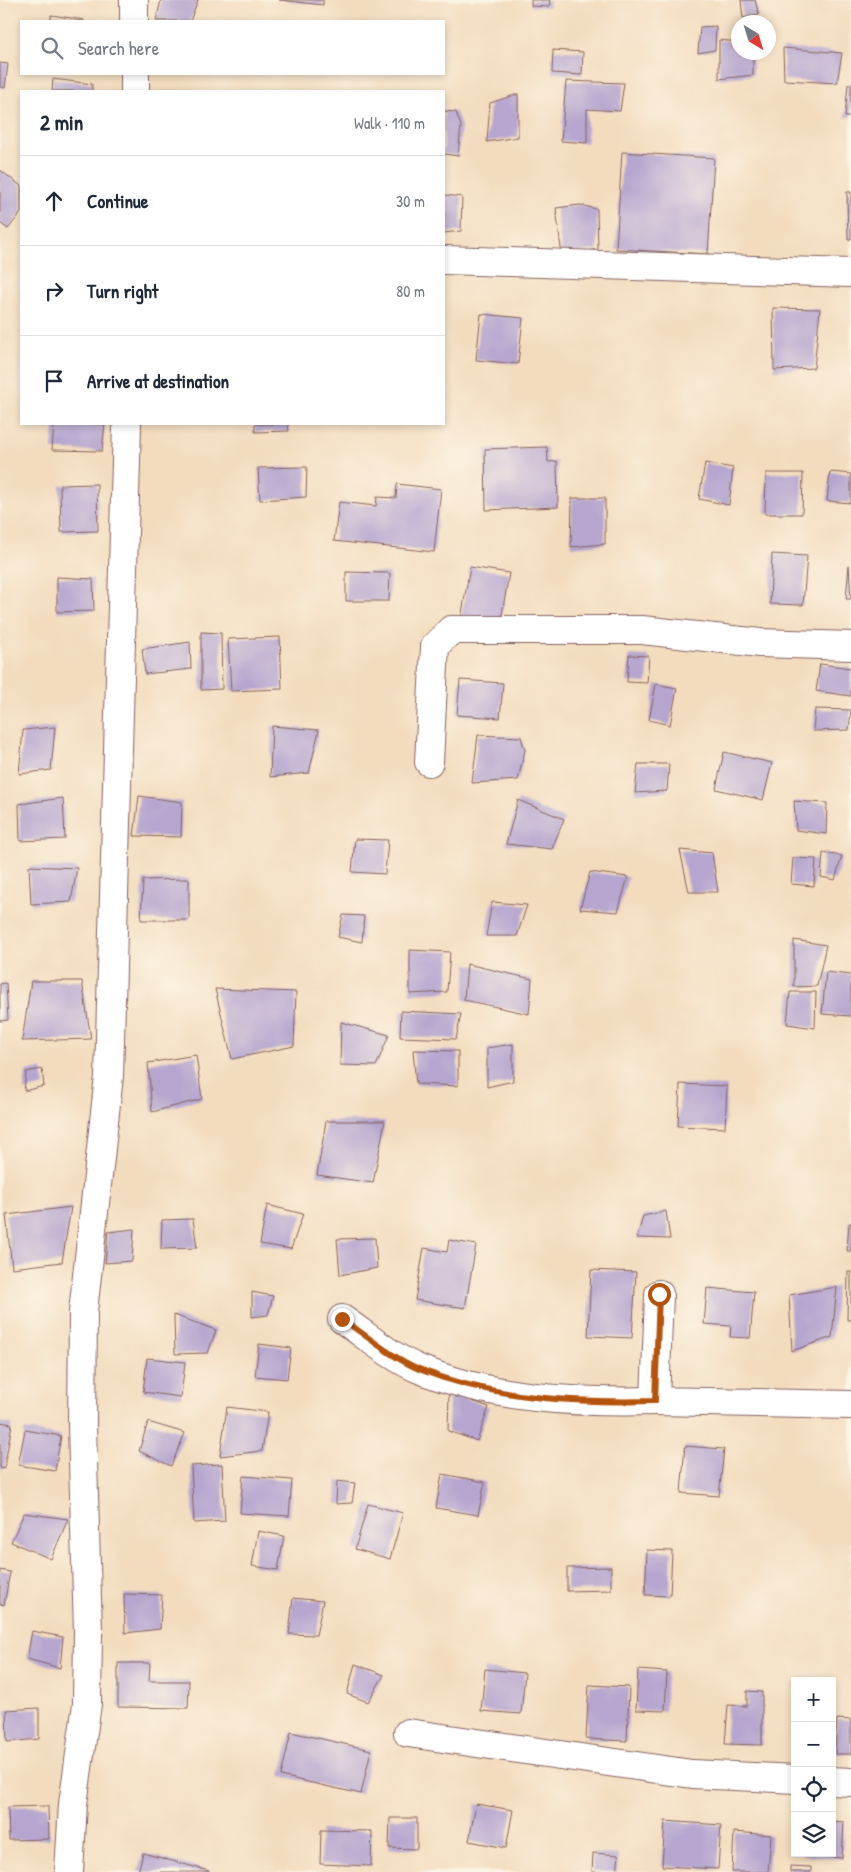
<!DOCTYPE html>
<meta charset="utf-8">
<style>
body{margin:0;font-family:"Patrick Hand",sans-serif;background:#f6f6f7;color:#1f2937}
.controls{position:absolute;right:15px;bottom:15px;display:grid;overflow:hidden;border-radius:0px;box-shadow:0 2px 8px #0003}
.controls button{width:45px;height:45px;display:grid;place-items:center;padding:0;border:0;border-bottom:1px solid #e0e1e3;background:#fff;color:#1f2937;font:25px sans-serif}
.compass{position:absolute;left:731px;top:15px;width:45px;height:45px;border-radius:50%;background:#fff;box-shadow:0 2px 8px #0003;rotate:142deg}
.stop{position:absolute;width:15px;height:15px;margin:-11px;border:4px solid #b45309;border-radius:50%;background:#fff}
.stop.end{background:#b45309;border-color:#fff;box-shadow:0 1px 5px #0008}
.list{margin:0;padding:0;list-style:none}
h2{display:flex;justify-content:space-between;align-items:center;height:65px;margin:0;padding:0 20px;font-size:21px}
h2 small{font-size:16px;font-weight:400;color:#747a83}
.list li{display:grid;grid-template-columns:32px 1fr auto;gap:15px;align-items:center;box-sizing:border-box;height:90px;padding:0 20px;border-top:1px solid #e0e1e3}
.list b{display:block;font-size:19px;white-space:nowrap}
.list em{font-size:16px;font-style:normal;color:#747a83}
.icon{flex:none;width:28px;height:28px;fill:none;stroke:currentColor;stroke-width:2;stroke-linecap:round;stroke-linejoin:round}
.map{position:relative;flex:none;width:851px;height:1872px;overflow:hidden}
.search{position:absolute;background:#fff;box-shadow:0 2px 8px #0003;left:20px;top:20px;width:425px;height:55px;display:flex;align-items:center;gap:12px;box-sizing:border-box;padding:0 18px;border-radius:0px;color:#747a83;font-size:19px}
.panel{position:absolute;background:#fff;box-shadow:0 2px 8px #0003;left:20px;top:90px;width:425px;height:335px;border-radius:0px}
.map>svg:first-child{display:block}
.building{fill:#b5a5cf}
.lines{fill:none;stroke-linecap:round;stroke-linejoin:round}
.minor-casing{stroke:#85615e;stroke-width:30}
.minor{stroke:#fff;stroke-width:28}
.route{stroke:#b45309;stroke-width:6}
</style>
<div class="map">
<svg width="851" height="1872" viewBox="0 0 851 1872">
<rect width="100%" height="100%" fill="#fcf5e5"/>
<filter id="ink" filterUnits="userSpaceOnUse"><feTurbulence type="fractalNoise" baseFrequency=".02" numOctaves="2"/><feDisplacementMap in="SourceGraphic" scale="10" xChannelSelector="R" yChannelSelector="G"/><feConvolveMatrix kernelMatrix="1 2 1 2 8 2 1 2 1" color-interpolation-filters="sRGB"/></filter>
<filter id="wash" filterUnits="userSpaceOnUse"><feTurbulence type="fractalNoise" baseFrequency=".0096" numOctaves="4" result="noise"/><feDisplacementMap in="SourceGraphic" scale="20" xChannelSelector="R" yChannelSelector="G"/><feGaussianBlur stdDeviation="1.12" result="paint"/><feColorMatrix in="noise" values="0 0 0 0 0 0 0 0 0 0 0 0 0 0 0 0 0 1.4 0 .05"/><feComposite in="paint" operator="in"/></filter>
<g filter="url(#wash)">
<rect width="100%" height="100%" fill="#f3dcbe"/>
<g id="blocks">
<!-- building -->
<g class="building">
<path d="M161,0H198L190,21H156Z"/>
<path d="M279,0H323V5Z"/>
<path d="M531,0H550L549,7L531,6Z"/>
<path d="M741,0H755L759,15L743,18Z"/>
<path d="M51,15L84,20V21H51Z"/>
<path d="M716,26L715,50L698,53L700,27Z"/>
<path d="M719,40L738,42V52H753V75L719,79Z"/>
<path d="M783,48L842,53L837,83L784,80Z"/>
<path d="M553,50L583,52L582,75L552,73Z"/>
<path d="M0,63L8,64L5,88L0,87Z"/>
<path d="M53,79L92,84V91H52Z"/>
<path d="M566,81L624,83L620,111L587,109V143L561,141Z"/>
<path d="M848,84H851V117H845Z"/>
<path d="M518,94V137L487,142L490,103Z"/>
<path d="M444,111L456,112L461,126L458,156L444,154Z"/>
<path d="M622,152L714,158L708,254L616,249Z"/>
<path d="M0,170L21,186V213L8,229L0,223Z"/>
<path d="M847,192H851V239H848Z"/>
<path d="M444,195L462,197L461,231L444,233Z"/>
<path d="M580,205L597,209L598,249L562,256L556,208Z"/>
<path d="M773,308L820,309L814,368L774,370Z"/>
<path d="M481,314L523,318L518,364L476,360Z"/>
<path d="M54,424H105L102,451L52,450Z"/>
<path d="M255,424H288L289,431L255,432Z"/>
<path d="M547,447L548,462L557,461L558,507L486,510L485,449Z"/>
<path d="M705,463L733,468L729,505L699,499Z"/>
<path d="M307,467L306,497L260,500L258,468Z"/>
<path d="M830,472L851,474V503L827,501Z"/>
<path d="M766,473H803L802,514H765Z"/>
<path d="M97,484L98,531L61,532L60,485Z"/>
<path d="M397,484L441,489L434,552L334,541L339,502L376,506L377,497L396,498Z"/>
<path d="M572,498H605V544L571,547Z"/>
<path d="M772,554L807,556L803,605L770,604Z"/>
<path d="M849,565L851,599H846Z"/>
<path d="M470,567L509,573L500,626L461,619Z"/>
<path d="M346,572L390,573L389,601H346Z"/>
<path d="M57,577L93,579L94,611L57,612Z"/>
<path d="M201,632L221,633L222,689L201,690Z"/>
<path d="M280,637L282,689L231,691L228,639Z"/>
<path d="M190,642L191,669L145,674L142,649Z"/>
<path d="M629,655L649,656L647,683L627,682Z"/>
<path d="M820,664L851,668V696L816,691Z"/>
<path d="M460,680L503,683L500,718L457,715Z"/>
<path d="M656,684L677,688L670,725L649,720Z"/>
<path d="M815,709L851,710L849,730L813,731Z"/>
<path d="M272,726L319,730L309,773L270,777Z"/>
<path d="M55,727L51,770L19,774L23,730Z"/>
<path d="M478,735L521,737L525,750L518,780L472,783Z"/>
<path d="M724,752L772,763L763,800L716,789Z"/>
<path d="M638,764H669L667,791L635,793Z"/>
<path d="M139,796L182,802L181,837L134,836Z"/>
<path d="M63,798L65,839L20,841L19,804Z"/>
<path d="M518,800L564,819L552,849L506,844Z"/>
<path d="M794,801L827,803L826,834L796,830Z"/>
<path d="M355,839L388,840L385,874L352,872Z"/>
<path d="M680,850L712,853L718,892H689Z"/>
<path d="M823,853L842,856L835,880L821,877Z"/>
<path d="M793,858L816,859L814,886L791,884Z"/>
<path d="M29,866L77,868L71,902L31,904Z"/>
<path d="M590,872L628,877L618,912L580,909Z"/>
<path d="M189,879V920H141L143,880Z"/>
<path d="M492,902L527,905L517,936H486Z"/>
<path d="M343,915L364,916L362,942L338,937Z"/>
<path d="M794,940L826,945L817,986L794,987Z"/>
<path d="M410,950L450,952L447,992L410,994Z"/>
<path d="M467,964L532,979L529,1014L464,1000Z"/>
<path d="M826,972L851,975V1016L822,1014Z"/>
<path d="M31,981H82L91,1039L22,1041Z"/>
<path d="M6,983L8,1020L0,1021V984Z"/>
<path d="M215,989L296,992L294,1046L232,1059Z"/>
<path d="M790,992H816L815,1028L787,1024Z"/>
<path d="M401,1011L461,1014L456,1039L400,1037Z"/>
<path d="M341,1022L389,1035L376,1066L340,1065Z"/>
<path d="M513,1044V1081L487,1087V1048Z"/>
<path d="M413,1050L458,1051V1086L416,1084Z"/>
<path d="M196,1055L202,1099L152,1112L148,1063Z"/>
<path d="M42,1069L44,1086L24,1091L26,1072Z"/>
<path d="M680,1084L727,1086L725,1128L678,1126Z"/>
<path d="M326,1121H385L373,1183L317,1175Z"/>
<path d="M267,1205L303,1214L291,1249L260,1244Z"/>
<path d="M71,1207L62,1262L12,1268L6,1215Z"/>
<path d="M666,1211L670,1239L637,1238L643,1216Z"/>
<path d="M193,1219L197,1248L161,1249L162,1220Z"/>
<path d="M849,1223H851V1251H847Z"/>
<path d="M134,1229L132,1261L105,1263L108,1232Z"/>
<path d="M375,1238L377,1268L340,1275L337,1239Z"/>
<path d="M449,1240L476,1245L465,1308L415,1300L424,1248L447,1252Z"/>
<path d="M591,1270L636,1272L632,1338L588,1336Z"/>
<path d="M848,1272H851V1320H847Z"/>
<path d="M837,1287L832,1337L792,1351L789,1295Z"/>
<path d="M707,1288L754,1292L750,1338L730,1337L731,1326L704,1324Z"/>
<path d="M252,1292L273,1296L268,1315L252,1317Z"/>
<path d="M174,1315L216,1330L208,1353L175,1354Z"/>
<path d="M259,1344L291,1348L287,1379L255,1376Z"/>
<path d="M147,1358L185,1362L181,1397L143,1392Z"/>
<path d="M449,1393L489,1407L477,1441L448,1431Z"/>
<path d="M227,1407L268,1412L262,1451L220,1456Z"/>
<path d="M0,1422L12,1424L4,1469L0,1468Z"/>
<path d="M148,1422L185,1433L171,1466L139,1451Z"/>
<path d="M25,1430L61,1436L55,1471L18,1465Z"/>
<path d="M685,1446L724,1449L719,1496L681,1493Z"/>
<path d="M222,1464L225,1521L194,1523L191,1466Z"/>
<path d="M442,1474L485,1482L478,1515L436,1508Z"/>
<path d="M243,1476L292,1480L289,1516L240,1513Z"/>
<path d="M337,1481L355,1483L352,1503L336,1504Z"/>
<path d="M368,1504L403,1513L390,1559L355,1549Z"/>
<path d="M24,1513L68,1519L51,1559L11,1542Z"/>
<path d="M258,1531L284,1536L278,1570L252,1566Z"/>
<path d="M647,1550L672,1551L670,1596L645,1595Z"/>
<path d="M611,1567V1590L567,1591V1568Z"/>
<path d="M0,1570L10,1572L4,1605L0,1604Z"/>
<path d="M124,1594L162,1595L160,1629L125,1633Z"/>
<path d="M293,1598L323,1601L316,1635L289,1634Z"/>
<path d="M32,1631L63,1637L60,1668L27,1659Z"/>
<path d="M118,1663H150L149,1681H189L188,1708L118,1707Z"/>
<path d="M355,1664L384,1675L368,1702L347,1694Z"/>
<path d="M485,1669L525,1673L521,1714L481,1711Z"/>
<path d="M638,1670L667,1672L665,1711L636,1710Z"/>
<path d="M589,1685L629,1687L627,1741L586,1739Z"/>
<path d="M747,1691L762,1692V1745L725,1744L728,1705L747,1706Z"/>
<path d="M39,1708V1739L7,1742L6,1710Z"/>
<path d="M837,1719L851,1720V1754H835Z"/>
<path d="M291,1732L371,1750L361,1794L281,1776Z"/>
<path d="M476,1804L513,1810L506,1848L469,1841Z"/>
<path d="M48,1806L49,1839L9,1840L8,1807Z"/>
<path d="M390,1818H417V1849L389,1848Z"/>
<path d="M665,1821L721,1825L718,1869L662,1866Z"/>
<path d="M832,1821L844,1822L842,1858L802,1855V1853H832Z"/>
<path d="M321,1830L372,1831L371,1866L320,1864Z"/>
<path d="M734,1832L771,1835L768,1872H732Z"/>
<path d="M143,1853L209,1871V1872H138Z"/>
<path d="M593,1853L619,1855L617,1872H592Z"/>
<path d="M790,1866L811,1867V1872H790Z"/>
</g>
</g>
</g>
<g filter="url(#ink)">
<use href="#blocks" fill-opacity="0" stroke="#85615e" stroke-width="1"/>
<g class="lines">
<defs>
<g id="minor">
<path d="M134,0V21"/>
<path d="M135,74V91"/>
<path d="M444,260L851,273"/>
<path d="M429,762L435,646L451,630H642L760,643L851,646"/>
<path d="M659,1294L655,1401L851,1405"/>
<path d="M342,1319C367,1336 391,1357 419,1369C493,1399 576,1403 655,1401"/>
<path d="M408,1733L692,1774L795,1779"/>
<path d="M832,1781L851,1782"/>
<path d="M69,1872L73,1804L87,1704L88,1632L82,1426L83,1312L109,1076L127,424"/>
</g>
</defs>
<!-- minor casing -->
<use href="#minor" class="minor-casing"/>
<!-- minor -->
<use href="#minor" class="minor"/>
</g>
</g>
<g class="lines" filter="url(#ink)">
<!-- route -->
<path class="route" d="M342,1319C367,1336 391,1357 419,1369C493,1399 576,1403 655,1401L659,1294"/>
</g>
</svg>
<div class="controls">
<button>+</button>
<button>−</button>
<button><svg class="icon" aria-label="locate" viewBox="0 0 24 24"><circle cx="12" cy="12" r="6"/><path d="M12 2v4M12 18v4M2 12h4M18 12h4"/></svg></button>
<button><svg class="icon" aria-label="layers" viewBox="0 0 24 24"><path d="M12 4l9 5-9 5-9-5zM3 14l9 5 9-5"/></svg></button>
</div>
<svg class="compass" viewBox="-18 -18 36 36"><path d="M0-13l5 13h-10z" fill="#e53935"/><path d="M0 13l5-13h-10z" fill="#747a83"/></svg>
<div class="stop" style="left:659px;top:1294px"></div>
<div class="stop end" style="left:342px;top:1319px"></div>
<div class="search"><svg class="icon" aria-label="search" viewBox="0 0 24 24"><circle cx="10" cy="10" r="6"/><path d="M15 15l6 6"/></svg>Search here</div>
<section class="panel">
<h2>2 min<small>Walk · 110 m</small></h2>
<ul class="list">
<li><svg class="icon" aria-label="ahead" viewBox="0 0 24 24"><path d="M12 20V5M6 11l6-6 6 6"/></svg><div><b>Continue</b></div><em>30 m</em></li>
<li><svg class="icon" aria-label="right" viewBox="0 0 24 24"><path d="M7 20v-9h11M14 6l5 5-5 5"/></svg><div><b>Turn right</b></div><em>80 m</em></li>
<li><svg class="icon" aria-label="arrive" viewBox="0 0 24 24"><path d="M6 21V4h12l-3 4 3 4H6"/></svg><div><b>Arrive at destination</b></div></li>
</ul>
</section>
</div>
